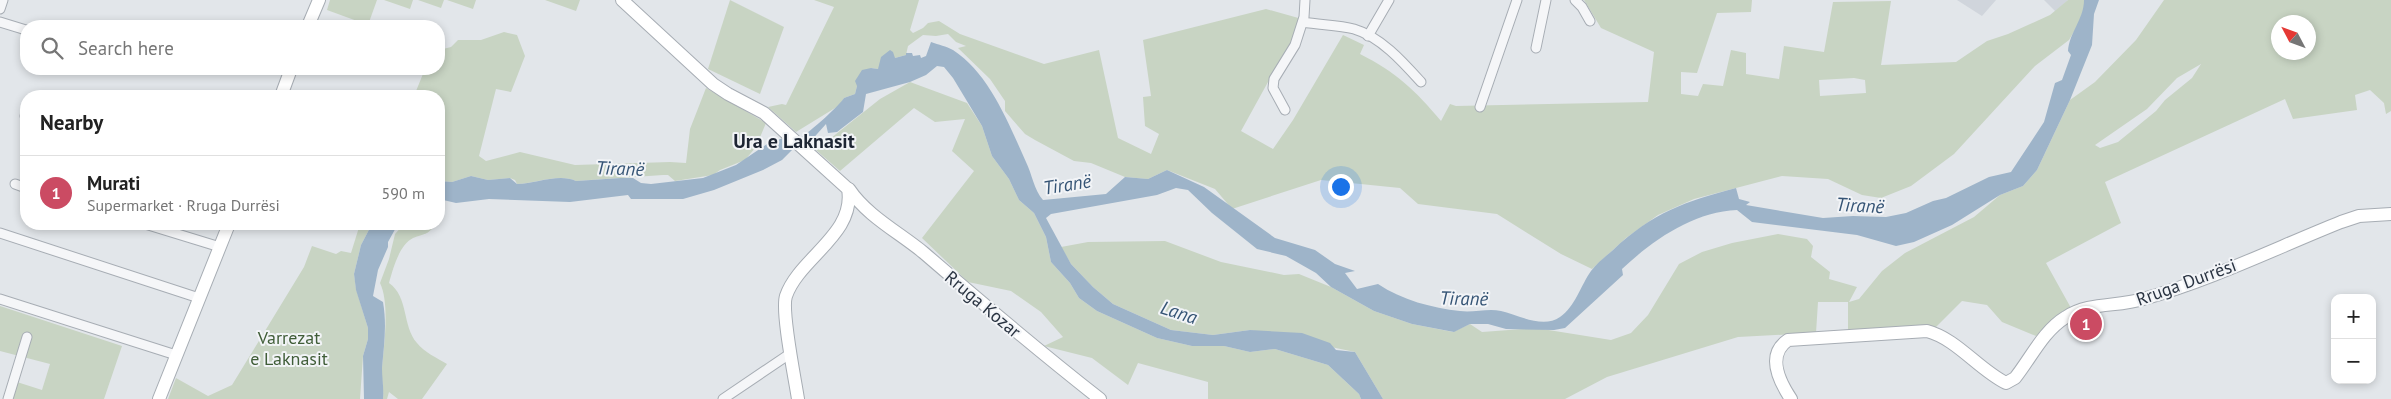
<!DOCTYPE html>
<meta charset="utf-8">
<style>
body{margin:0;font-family:"PT Sans",sans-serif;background:#f6f6f6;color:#222}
.controls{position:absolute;right:15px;bottom:15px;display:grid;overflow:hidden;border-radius:10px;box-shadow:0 2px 8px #0003}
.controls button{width:45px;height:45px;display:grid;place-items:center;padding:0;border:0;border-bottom:1px solid #e0e0e0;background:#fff;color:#222;font:25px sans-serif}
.compass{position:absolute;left:2271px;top:15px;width:45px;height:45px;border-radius:50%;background:#fff;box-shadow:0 2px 8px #0003;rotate:311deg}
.you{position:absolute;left:1340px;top:186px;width:18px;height:18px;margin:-12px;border:4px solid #fff;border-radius:50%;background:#1a73e8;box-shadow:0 0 0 8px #1a73e833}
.badge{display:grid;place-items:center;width:32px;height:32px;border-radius:50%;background:#cb4b63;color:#fff;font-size:16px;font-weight:700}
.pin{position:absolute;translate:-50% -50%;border:2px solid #fff;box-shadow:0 1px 5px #0006}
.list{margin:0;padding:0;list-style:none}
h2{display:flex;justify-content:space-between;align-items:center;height:65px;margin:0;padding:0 20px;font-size:21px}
h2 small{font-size:16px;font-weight:400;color:#767676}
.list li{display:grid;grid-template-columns:32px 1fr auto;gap:15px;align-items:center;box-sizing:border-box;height:75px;padding:0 20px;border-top:1px solid #e0e0e0}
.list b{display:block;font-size:19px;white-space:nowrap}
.list p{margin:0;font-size:16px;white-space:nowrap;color:#767676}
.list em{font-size:16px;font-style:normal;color:#767676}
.icon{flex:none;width:28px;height:28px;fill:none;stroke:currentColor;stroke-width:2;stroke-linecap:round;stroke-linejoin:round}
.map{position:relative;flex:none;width:2391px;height:399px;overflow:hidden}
.search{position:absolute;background:#fff;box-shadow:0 2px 8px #0003;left:20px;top:20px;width:425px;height:55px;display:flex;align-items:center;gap:12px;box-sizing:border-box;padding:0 18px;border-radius:20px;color:#767676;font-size:19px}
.panel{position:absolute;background:#fff;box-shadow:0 2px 8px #0003;left:20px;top:90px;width:425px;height:140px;border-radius:20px}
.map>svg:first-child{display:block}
.built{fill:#d0d5dc}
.green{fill:#c8d4c3;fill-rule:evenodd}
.water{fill:#9eb4c9}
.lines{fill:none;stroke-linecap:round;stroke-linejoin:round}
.street-casing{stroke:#a7adb4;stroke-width:11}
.secondary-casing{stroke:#a7adb4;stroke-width:14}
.street{stroke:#f5f6f8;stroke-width:9}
.secondary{stroke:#fff;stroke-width:12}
.labels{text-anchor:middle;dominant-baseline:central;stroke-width:4;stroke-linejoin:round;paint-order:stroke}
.street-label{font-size:18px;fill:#2a3442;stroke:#f2f4f7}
.park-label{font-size:18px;fill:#405d38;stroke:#f2f4f7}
.water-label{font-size:19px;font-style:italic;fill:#355475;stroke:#f2f4f7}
.quarter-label{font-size:20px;font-weight:bold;fill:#1d2533;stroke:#f2f4f7}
</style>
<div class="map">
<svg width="2391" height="399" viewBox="0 0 2391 399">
<rect width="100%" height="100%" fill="#e2e6ea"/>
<!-- built -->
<g class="built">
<path d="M1957,0H1996L1982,16Z"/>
<path d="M2044,0H2068L2056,12Z"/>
</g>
<!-- green -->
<g class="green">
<path d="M330,0H377L368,25L327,10Z"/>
<path d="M384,0H413L410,9Z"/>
<path d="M418,0H444L441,8Z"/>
<path d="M447,0H476L473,9Z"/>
<path d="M545,0H580L576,11Z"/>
<path d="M730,0L784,27L760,94L708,69Z"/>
<path d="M814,0H919L910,30L913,33L923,28L928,23L939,21L960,34L1044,64L1099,50L1118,138L1151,154L1159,134L1145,126L1143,97L1151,96L1143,40L1266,9L1302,19L1282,65L1268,82L1241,131L1273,149L1293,120L1343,35L1364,45L1360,54C1396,72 1415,90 1441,121L1450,104L1456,106L1648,102L1654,52L1601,28L1584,0H1752L1751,12L1717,13L1697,73L1681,72V94L1698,96L1703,84L1723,86L1731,50L1746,53V74L1779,79L1784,46L1824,52L1833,2L1891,1L1881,65L1956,62L1987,41L2008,34L2050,15L2068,0H2084V8L2079,23L2069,40L2035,66L1954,154L1911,186L1881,198L1862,195L1828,179L1782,176L1736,188L1694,199L1658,215L1626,238L1592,269L1561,254L1497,214L1418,204L1400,188L1321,180L1232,209L1215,189L1167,170L1148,179L1125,177L1091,163L1074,161L1035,140L1025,134L1005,111V101L990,79L958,48L966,46L956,42L948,34L936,36L923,35L908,46L906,55L895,58L878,69L871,68L857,86L855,94L844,98L840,105L796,132L768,107L782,104L786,105L834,7ZM1854,78L1865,80L1866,93L1820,96L1819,80Z"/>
<path d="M2164,0H2391V111L2386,114L2384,103L2370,90L2355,95L2357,110L2293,119L2285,99L2105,182L2121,223L2046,263L2071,308L2055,317L2036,336L2002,322L1987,305L1962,301L1936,327L1848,331V302H1818L1816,333L1738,337L1607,377L1565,399H1383L1355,352L1250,330L1213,335L1171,330L1113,304L1093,287L1071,264L1061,247L1088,242L1165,241L1221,262L1284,275L1299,274L1331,287L1374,311L1412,324L1453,332L1470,324L1482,332L1536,328L1611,340L1631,333L1648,315L1679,264L1702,252L1732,243L1778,234L1807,239L1813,246L1811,257L1830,272L1829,279L1857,287L1849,302L1859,299L1882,271L1905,253L1974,217L2000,195L2023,186L2037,170L2070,100L2095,82L2136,40ZM2278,22H2308V52H2278ZM2201,64L2192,78L2165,100L2156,111L2118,142L2100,148L2095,145L2147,109L2177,78Z"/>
<path d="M504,32L517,35L525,56L511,92L496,89L479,156L486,161L520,152L575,165L670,162L686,163L690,129L706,88L766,123L756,147L745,160L720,170L713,175L675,181L668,175H663L576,181C558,173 535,184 517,184L515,180L510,178L488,180L471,176L452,182L439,181V96H414L425,69H439V50L451,47L458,40H481Z"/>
<path d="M910,82L967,103L982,126L992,156L1009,179L1019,200L1034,213L1046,237L1051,262L1070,283L1079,298L1097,311L1157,338L1192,346H1224L1250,352L1275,349L1328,365L1359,394L1361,399H1208V382L1138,363L1128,385L1092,358L1044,346L1063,337L1041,312L1011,291L968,282L922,238L974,171L952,151L965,119L935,122L914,108L840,171L816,150L880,99Z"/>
<path d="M360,224H372L361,245L354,274L356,289L368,328V339L363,356L360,399H168L176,378L208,396L232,385L304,267L312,246L336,254L341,251L351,253Z"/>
<path d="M404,224H436C427,236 425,233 413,238C399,245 393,269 389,283C409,297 402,326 417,343C424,352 437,358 447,364L422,399H398L389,392L387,399H383C384,389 381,378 382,368C384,344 390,304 380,283L389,259L395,234Z"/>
<path d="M0,306L122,346L104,399H12L17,382L42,390L50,364L0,351Z"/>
</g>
<!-- water -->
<g class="water">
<path d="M2084,0H2099L2094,14L2092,45L2070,100L2037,170L2023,186L2000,195L1952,225L1914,242L1896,246L1857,235L1752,222L1737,210C1693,212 1653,240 1622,269L1623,275L1565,328L1554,330L1506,329L1488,324H1470L1454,332L1412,324L1374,311L1331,287L1316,273L1286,256L1257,249L1212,213L1188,190L1176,188L1157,195L1051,214L1046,218L1071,264L1093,287L1113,304L1171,330L1213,335L1250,330L1302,333L1330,343L1336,350L1355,352L1383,399H1361L1359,394L1328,365L1275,349L1250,352L1224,346H1192L1157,338L1097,311L1079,298L1070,283L1051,262L1046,237L1034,213L1019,200L1009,179L992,156L982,126L953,78L944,67L937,66L926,75L910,82L866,94L863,112L837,132L828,133L826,124L809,143L801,137C809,133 840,105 844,98L855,94L857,86L855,81L862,70L871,68L878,69L881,57L890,50L893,52L895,58L906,55V53H912L913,56L920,55L921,58L926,56L931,42C939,45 946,46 953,50C989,73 1009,124 1026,162C1032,174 1034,190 1043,200L1106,194L1125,177L1148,179L1167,170L1204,187L1275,238L1315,250L1335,264L1355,271L1345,273L1357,289L1378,284C1402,300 1432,308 1460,311C1473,313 1488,308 1501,311C1518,315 1543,329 1560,317C1575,307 1581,285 1591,271C1597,263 1606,256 1613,250C1652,213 1686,201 1736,188L1739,199L1750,202L1746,205L1823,218L1853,216L1886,217L1906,213L1933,201L1946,198L1989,177L2011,172L2044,122L2055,83L2062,80L2071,55L2068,51C2069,33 2084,19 2084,0Z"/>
<path d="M783,138L794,148L782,160L763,170L714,190L683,199H631L628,195L570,202L489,199L456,203L439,199V181L452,182L471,176L488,180L510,178L517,184C536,184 558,173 576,181L621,178H633L641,183L651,184L703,178L736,165L767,144Z"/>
<path d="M372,224H398L388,242V247L378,270L373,296L383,302C387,325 384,345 382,368C382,378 384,389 383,399H364L363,356L368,339V328L356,290L354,274L361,245Z"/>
</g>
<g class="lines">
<defs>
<g id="street">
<path d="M1575,0L1582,7L1590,21"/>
<path d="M0,9L3,0"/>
<path d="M0,22L26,30"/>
<path d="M1303,22C1320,25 1338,25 1354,29C1381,37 1403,62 1421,82"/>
<path d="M1368,36L1389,0"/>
<path d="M1536,48L1546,0"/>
<path d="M1480,107L1517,0"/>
<path d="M1285,110L1273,88L1274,79L1295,45L1304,17L1305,0"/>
<path d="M25,116H26"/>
<path d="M15,184L26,188"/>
<path d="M145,224L220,247"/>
<path d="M0,233L199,298"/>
<path d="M0,299L176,355"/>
<path d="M8,399L27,337"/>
<path d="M723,399L791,353"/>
</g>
<g id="secondary">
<path d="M622,0L713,84L728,94L764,113L848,189C856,234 799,258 786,296C781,311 795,379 798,399"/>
<path d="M308,26L319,0"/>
<path d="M281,96L291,69"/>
<path d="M849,189C867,216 900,233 924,253C982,303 1040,352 1100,399"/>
<path d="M159,399L229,224"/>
<path d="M1791,399C1779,381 1766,355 1788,340L1927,331C1957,339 1978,369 2006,383L2015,378C2031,358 2043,331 2066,317C2089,302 2117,307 2143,299C2211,280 2276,248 2341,222L2359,216L2391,214"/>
</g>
</defs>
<!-- street casing -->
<use href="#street" class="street-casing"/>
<!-- secondary casing -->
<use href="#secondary" class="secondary-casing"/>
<!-- street -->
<use href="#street" class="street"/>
<!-- secondary -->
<use href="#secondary" class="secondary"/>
</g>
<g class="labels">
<!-- street labels -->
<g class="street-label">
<text transform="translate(2186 282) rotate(-20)">Rruga Durrësi</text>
<text transform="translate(983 304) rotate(40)">Rruga Kozar</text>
</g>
<!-- park labels -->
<g class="park-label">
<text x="289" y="337">Varrezat<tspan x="289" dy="21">e Laknasit</tspan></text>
</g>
<!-- water labels -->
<g class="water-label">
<text transform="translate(620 168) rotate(2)">Tiranë</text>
<text transform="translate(1067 184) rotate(-9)">Tiranë</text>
<text transform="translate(1860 205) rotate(3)">Tiranë</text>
<text transform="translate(1464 298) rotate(1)">Tiranë</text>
<text transform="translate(1179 312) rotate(18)">Lana</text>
</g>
<!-- quarter labels -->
<g class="quarter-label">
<text x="794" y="141">Ura e Laknasit</text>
</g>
</g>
</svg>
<div class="controls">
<button>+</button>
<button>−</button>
</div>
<svg class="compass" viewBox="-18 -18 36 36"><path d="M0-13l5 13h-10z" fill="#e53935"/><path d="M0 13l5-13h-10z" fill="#767676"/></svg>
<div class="you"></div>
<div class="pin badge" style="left:2086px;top:324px">1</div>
<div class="search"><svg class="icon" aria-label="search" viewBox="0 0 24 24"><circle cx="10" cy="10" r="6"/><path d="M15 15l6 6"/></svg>Search here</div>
<section class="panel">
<h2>Nearby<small></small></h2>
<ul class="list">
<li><span class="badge">1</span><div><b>Murati</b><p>Supermarket · Rruga Durrësi</p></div><em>590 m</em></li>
</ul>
</section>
</div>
